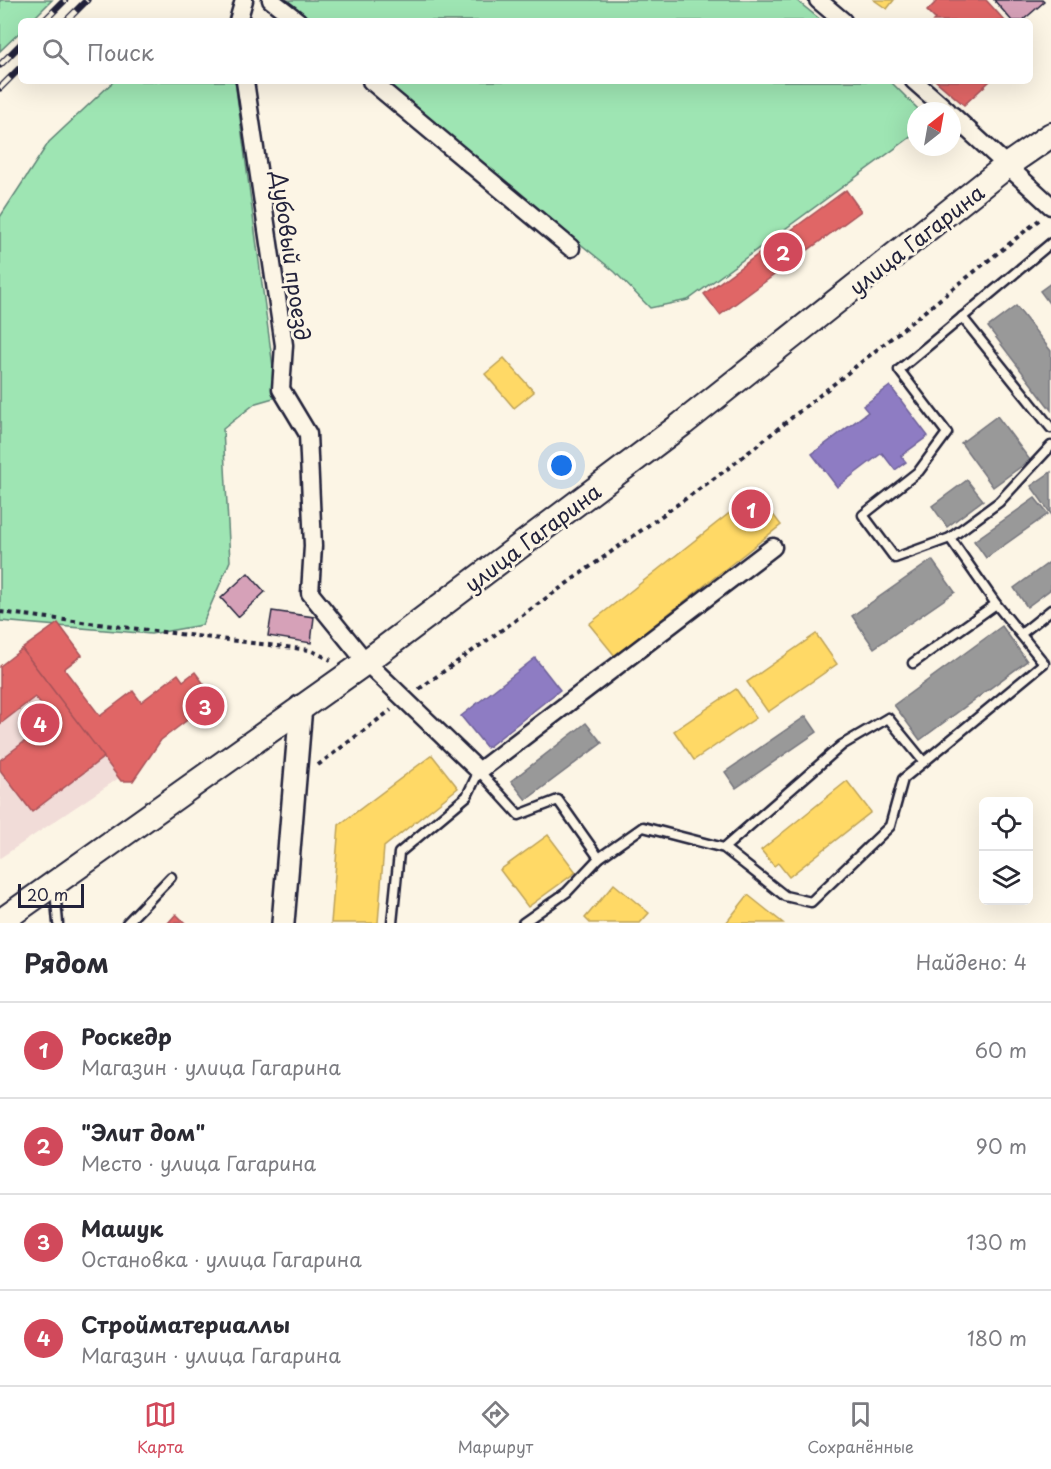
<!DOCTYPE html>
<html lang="ru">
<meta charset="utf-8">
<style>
body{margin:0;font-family:"Playpen Sans",sans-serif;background:#f7f7f7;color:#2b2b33}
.controls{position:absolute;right:18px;bottom:18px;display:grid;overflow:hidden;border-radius:9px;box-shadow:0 6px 24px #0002}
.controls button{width:54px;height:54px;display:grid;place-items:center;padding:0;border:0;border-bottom:2px solid #e1e1e2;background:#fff;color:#2b2b33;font:30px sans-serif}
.compass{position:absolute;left:907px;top:102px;width:54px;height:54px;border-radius:50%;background:#fff;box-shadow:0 6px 24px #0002;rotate:31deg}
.scale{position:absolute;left:18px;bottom:15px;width:66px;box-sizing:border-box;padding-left:6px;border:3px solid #22223b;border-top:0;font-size:16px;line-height:21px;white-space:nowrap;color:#22223b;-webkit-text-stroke:4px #fcf5e5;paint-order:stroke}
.you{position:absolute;left:562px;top:466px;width:21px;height:21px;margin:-15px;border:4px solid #fff;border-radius:50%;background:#1a73e8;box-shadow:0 0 0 9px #1a73e833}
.badge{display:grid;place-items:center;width:39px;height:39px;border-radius:50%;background:#d1495b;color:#fff;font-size:20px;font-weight:700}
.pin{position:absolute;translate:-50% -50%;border:3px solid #fff;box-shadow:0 2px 6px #0006}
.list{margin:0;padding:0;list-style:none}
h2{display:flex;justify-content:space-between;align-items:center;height:78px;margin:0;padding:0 24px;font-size:26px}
h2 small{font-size:20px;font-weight:400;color:#7c7c81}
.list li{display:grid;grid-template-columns:39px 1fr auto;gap:18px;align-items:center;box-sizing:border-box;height:96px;padding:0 24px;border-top:2px solid #e1e1e2}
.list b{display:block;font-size:22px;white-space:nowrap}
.list p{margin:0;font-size:20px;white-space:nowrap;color:#7c7c81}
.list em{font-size:20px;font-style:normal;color:#7c7c81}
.icon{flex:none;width:33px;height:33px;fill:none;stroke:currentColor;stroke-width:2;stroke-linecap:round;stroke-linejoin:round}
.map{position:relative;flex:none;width:1051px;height:923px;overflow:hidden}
.search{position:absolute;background:#fff;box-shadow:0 6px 24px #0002;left:18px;right:18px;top:18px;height:66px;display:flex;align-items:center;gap:15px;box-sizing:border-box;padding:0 21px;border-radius:9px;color:#7c7c81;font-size:22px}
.sheet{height:462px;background:#fff}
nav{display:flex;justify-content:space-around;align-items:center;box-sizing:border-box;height:84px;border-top:2px solid #e1e1e2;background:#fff;font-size:16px;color:#7c7c81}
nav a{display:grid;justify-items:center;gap:3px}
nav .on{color:#d1495b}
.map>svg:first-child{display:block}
.built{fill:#f1dcd8}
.green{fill:#9ee5b3;stroke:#608477;stroke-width:1.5}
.homes{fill:#ffd966;stroke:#bda259;stroke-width:1.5}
.shops{fill:#e06666;stroke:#a75259;stroke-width:1.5}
.offices{fill:#8e7cc3;stroke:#6e619a;stroke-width:1.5}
.industry{fill:#999;stroke:#75757d;stroke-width:1.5}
.building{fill:#d6a1b8;stroke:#22223b;stroke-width:1.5}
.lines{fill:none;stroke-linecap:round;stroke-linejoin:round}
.service-casing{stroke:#22223b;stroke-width:13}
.minor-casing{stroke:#22223b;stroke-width:21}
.tertiary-casing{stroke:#22223b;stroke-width:26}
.secondary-casing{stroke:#22223b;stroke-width:28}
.path{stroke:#22223b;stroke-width:4;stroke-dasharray:4.5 4.5;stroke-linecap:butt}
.service{stroke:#fcf5e5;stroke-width:8}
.minor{stroke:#fcf5e5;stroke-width:16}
.tertiary{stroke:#fcf5e5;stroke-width:21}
.secondary{stroke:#fcf5e5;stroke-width:24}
.rail-casing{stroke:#22223b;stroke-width:7}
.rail{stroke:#fcf5e5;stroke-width:4.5;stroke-dasharray:14;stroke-linecap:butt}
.labels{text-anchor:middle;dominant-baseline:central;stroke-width:6;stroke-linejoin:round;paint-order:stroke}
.street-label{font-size:21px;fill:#22223b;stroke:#fcf5e5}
</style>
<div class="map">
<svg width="1051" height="923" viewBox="0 0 1051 923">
<rect width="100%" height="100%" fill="#fcf5e5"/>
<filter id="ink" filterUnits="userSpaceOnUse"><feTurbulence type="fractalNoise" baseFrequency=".0167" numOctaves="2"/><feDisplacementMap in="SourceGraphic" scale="12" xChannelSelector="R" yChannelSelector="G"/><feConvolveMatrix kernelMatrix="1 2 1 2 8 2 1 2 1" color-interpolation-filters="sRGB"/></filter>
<g filter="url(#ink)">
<!-- built -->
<path class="built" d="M26,648L119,778L0,858V667Z"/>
<!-- green -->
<g class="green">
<path d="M0,0H52L31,21H21V31L0,51Z"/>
<path d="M282,0H796L822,21H305Z"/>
<path d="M114,81H235L277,397L256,403L223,429L230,561L202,625L151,634L0,621V217L49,142Z"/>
<path d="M379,81H890L920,111H916V133L688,300L650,308L615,272Z"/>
</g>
<!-- homes -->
<g class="homes">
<path d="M874,0H894L887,9Z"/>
<path d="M504,358L534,392L514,408L485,374Z"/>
<path d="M756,492L781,525L615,656L589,624Z"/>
<path d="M816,634L837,664L768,712L747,682Z"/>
<path d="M736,689L756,718L694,760L674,731Z"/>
<path d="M432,755L458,788L384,847L378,923H331L339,825Z"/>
<path d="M847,781L871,812L789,877L778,863L774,866L761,850Z"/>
<path d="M548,835L576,872L528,907L500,870Z"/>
<path d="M614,884L649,913L640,923H590L585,918Z"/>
<path d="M748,895L783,923H726Z"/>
</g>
<!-- shops -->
<g class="shops">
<path d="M938,0H986L1005,21H933L935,19L927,11Z"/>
<path d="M936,81H990L964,105Z"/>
<path d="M846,190L861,211L720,315L704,294Z"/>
<path d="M58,623L82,655L64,669L100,716L133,691L141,702L178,674L183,681L195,672L210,692L198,701L203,708L161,740L133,781H121L22,649Z"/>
<path d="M22,649L104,757L32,812L0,770V760L53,720L35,697L0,724V666Z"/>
<path d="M176,914L185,923H168Z"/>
</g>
<!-- offices -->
<g class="offices">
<path d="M890,386L928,436L901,456L906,462L895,470L882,453L837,487L812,454L868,412L863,406Z"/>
<path d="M535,658L560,690L487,748L461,716Z"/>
</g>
<!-- industry -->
<g class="industry">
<path d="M1051,283V306L1040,291Z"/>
<path d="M1016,306L1051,351V410L988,327Z"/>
<path d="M997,416L1030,460L993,487L961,443Z"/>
<path d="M1051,472V514L1031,486Z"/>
<path d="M967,480L983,500L947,527L932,506Z"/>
<path d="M1035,498L1048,514L986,558L974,541Z"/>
<path d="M932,560L955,592L874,648L852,616Z"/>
<path d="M1051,561V589L1027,607L1014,588Z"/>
<path d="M1002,626L1027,661L920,740L894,705Z"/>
<path d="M806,716L817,732L736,788L725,772Z"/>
<path d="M586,723L602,743L526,800L511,781Z"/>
</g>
<!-- building -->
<g class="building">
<path d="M994,0H1042L1044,2L1022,21H1012Z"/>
<path d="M248,573L265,592L238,617L221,598Z"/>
<path d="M272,611L314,617L311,643L268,636Z"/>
</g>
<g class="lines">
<defs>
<g id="service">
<path d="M1051,243L899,370L947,433L919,471L863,515L895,558L950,538L999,502L1051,446"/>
<path d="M962,317L1051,428"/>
<path d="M950,538L996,604"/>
<path d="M1021,634L1051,610"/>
<path d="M913,663L996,604L1044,663L924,762"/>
<path d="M599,858L643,827L724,848L842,745L888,718L924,762L903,779L890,826L811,902L785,896L724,848"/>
<path d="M58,923L56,901L59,888"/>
<path d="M127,923L171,877"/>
<path d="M392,923L399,853L467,796L479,771L519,815L558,800L599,858L567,892L523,923"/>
</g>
<g id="minor">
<path d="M271,0L298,21"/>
<path d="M818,0L843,21"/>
<path d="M238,21L244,0"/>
<path d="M245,81L284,345L281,389L308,434L313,546L310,593L366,662L479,771L773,547"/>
<path d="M371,81L571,248"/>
<path d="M914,81L948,111"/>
<path d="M952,115L1051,206"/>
</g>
<path id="tertiary" d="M283,923L301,706"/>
<path id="secondary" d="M0,922L366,662L682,424L1009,164L1051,135"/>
</defs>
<!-- service casing -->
<use href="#service" class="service-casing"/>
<!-- minor casing -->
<use href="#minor" class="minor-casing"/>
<!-- tertiary casing -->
<use href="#tertiary" class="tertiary-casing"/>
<!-- secondary casing -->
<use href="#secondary" class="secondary-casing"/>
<!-- path -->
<g class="path">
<path d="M0,612L310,650L331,660"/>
<path d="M419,689L730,467L1039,220"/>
<path d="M318,765L391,710"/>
</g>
<!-- service -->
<use href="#service" class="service"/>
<!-- minor -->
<use href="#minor" class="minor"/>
<!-- tertiary -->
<use href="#tertiary" class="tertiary"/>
<!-- secondary -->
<use href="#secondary" class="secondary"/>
<defs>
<g id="rail">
<path d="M44,21L65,0"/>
<path d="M66,21L87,0"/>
<path d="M0,65L21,44"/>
<path d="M0,88L21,67"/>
</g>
</defs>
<!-- rail casing -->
<use href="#rail" class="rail-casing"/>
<!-- rail -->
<use href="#rail" class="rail"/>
</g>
</g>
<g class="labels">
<!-- street labels -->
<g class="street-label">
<text transform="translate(916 239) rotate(-38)">улица Гагарина</text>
<text transform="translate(292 256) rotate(82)">Дубовый проезд</text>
<text transform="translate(532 537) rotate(-37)">улица Гагарина</text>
</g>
</g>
</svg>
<div class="controls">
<button><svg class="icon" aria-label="locate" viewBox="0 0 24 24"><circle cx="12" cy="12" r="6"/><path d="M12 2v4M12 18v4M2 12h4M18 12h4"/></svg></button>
<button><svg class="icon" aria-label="layers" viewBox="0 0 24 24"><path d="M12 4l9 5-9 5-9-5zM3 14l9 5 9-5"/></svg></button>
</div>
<svg class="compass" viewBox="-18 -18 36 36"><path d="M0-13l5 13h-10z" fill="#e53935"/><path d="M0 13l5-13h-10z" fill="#7c7c81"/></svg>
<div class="scale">20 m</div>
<div class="you"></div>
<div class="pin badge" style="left:751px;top:509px">1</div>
<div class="pin badge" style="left:783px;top:252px">2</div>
<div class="pin badge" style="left:205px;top:706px">3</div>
<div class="pin badge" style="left:40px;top:723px">4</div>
<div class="search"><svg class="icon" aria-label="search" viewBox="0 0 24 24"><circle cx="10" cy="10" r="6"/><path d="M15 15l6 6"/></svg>Поиск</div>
</div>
<section class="sheet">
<h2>Рядом<small>Найдено: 4</small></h2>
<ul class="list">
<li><span class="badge">1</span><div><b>Роскедр</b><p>Магазин · улица Гагарина</p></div><em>60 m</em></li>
<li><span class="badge">2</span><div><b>&quot;Элит дом&quot;</b><p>Место · улица Гагарина</p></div><em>90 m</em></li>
<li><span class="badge">3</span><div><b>Машук</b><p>Остановка · улица Гагарина</p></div><em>130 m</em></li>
<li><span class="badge">4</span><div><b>Стройматериаллы</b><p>Магазин · улица Гагарина</p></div><em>180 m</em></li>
</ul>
</section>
<nav>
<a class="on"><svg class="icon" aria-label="map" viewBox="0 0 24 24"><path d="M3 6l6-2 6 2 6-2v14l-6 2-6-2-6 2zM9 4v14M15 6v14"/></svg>Карта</a>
<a><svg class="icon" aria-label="directions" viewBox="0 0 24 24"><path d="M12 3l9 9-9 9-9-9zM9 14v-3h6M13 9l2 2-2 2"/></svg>Маршрут</a>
<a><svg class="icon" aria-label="saved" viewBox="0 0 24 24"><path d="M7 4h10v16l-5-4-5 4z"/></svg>Сохранённые</a>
</nav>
